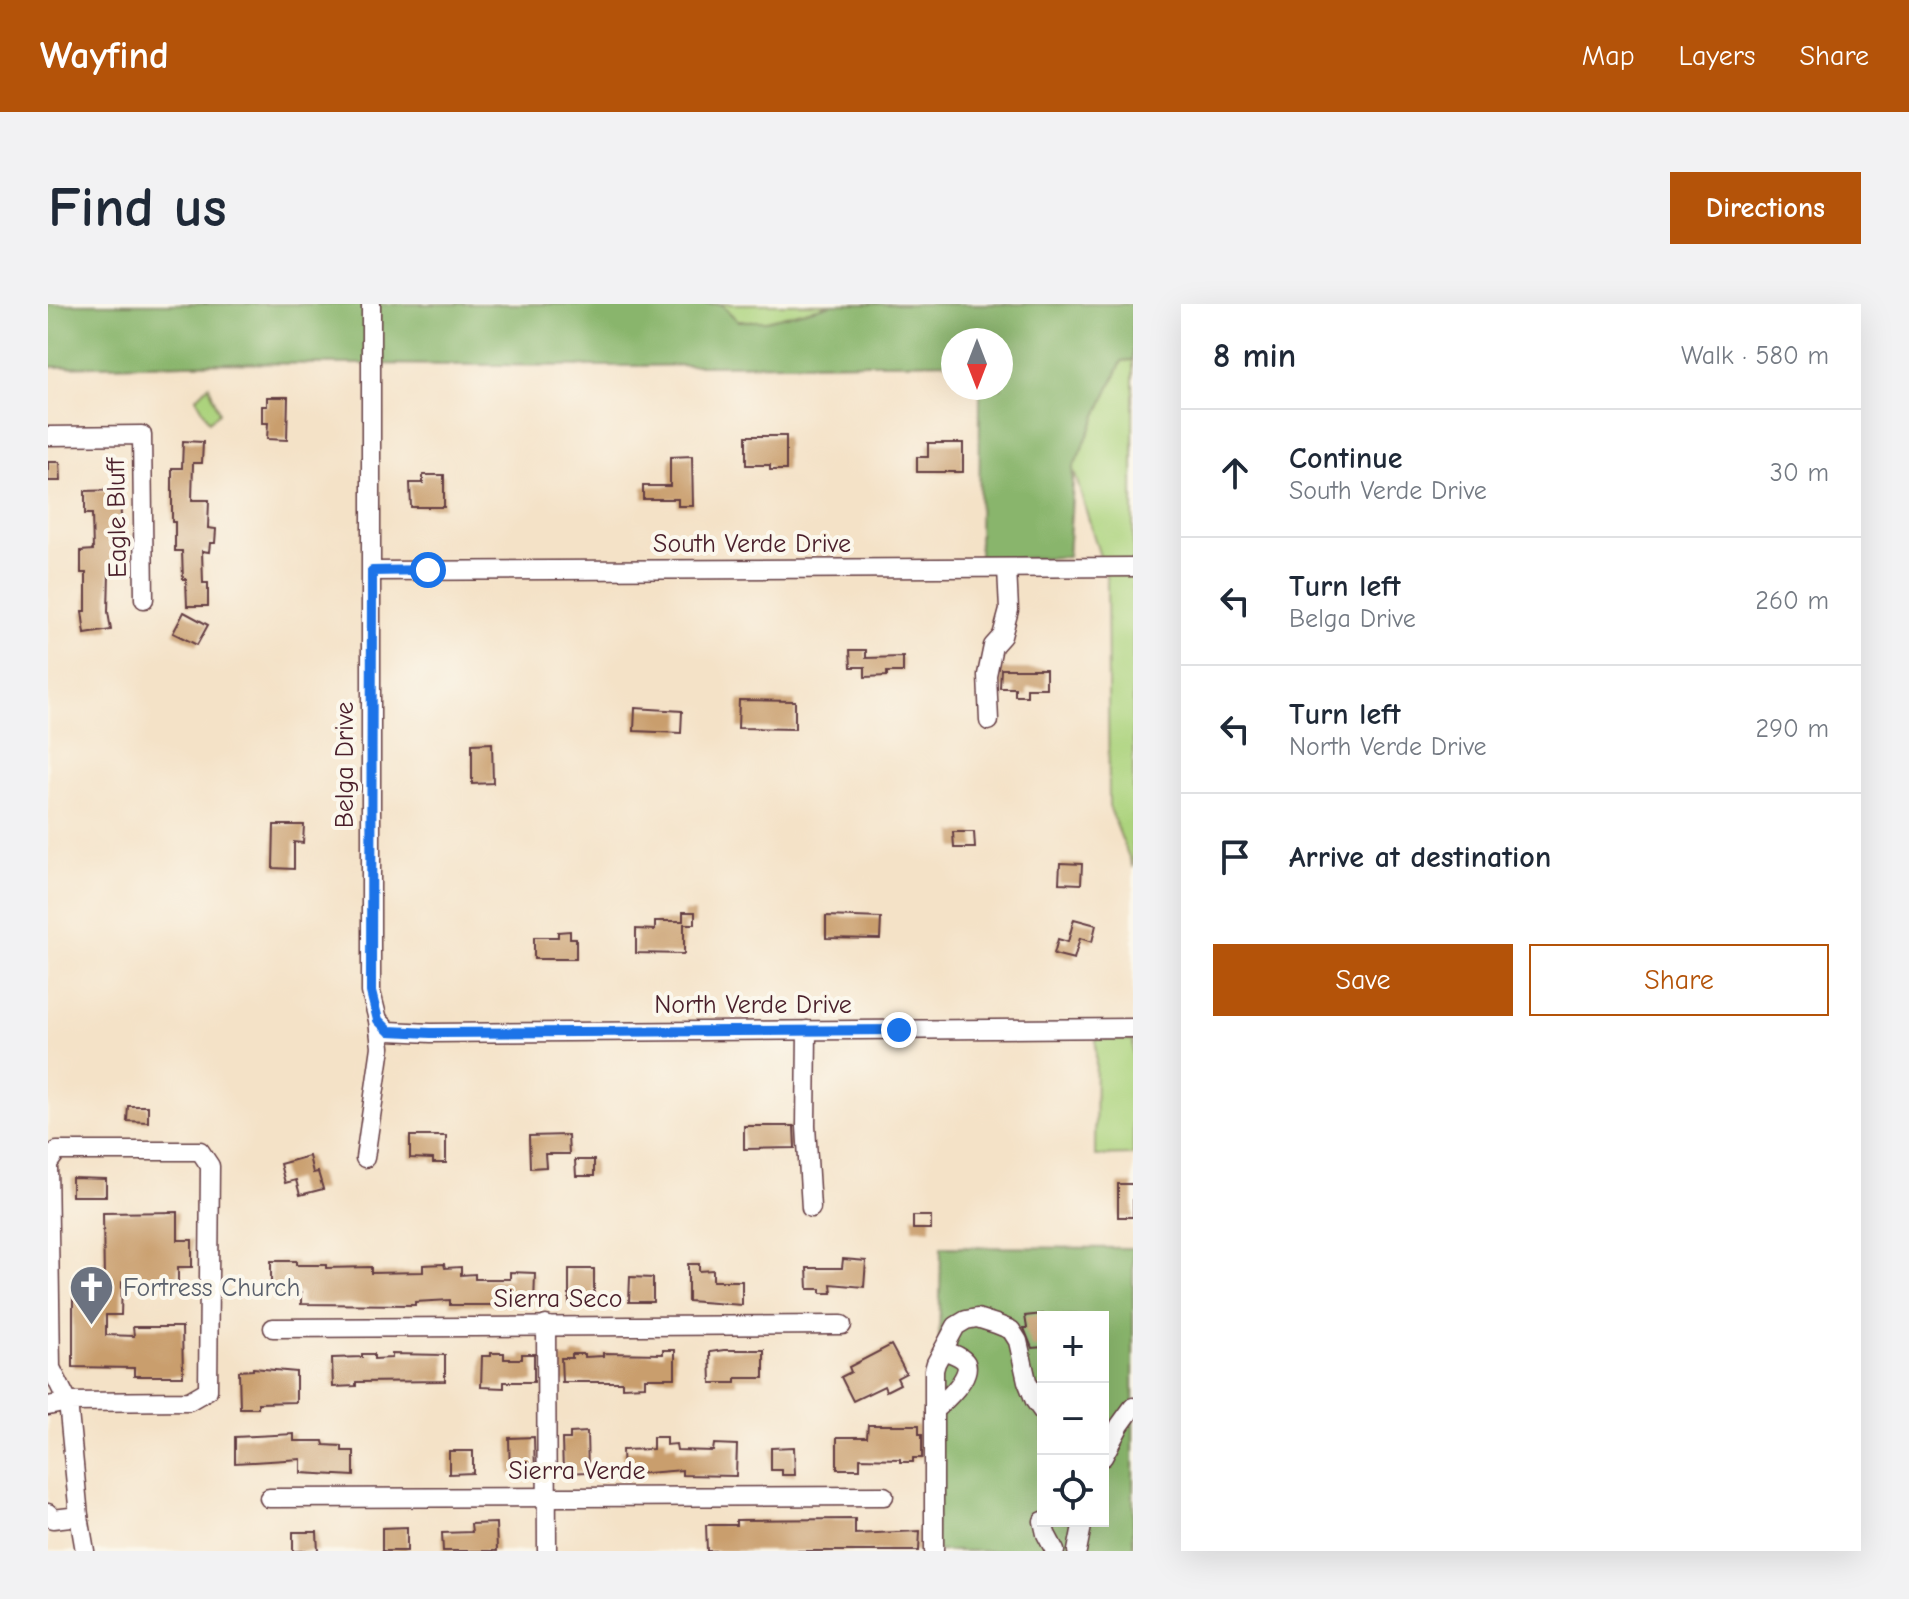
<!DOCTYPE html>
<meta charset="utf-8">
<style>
body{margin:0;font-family:"Comic Neue",sans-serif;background:#f2f2f3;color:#1f2937}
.controls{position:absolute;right:24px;bottom:24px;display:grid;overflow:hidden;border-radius:0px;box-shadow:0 8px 32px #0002}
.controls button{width:72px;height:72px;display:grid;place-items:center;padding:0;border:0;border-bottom:2px solid #e0e1e3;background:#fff;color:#1f2937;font:40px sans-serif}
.compass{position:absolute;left:893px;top:24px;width:72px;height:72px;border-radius:50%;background:#fff;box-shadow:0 8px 32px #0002;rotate:180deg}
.stop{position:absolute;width:24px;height:24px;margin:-18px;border:6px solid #1a73e8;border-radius:50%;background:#fff}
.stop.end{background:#1a73e8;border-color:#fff;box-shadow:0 2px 8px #0008}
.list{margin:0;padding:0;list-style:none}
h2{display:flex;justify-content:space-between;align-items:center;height:104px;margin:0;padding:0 32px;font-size:34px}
h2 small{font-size:26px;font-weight:400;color:#747a83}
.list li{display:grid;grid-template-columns:52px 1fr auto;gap:24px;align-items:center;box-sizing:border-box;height:128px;padding:0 32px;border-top:2px solid #e0e1e3}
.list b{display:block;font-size:30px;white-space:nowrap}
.list p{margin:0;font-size:26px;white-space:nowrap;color:#747a83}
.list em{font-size:26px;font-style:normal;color:#747a83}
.actions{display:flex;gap:16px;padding:24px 32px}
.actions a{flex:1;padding:18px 0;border:2px solid #b45309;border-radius:0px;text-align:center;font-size:28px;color:#b45309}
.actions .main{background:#b45309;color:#fff}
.icon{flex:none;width:44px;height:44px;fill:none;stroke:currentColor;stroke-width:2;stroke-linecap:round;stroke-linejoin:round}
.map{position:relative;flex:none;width:1085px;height:1247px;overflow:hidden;border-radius:0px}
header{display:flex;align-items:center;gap:48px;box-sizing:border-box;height:112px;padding:0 40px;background:#b45309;color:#fff}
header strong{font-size:38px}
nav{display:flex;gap:44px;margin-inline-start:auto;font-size:28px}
.intro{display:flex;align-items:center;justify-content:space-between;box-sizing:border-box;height:192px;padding:0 48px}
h1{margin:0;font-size:56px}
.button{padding:20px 36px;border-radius:0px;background:#b45309;color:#fff;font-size:28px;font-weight:700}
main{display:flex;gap:48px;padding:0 48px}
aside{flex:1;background:#fff;border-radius:0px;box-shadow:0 8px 32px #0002}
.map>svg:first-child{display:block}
.green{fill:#acd37d;stroke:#7b7954;stroke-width:2}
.forest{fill:#89b56c;stroke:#6a6a4c;stroke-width:2;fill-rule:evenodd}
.building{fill:#c99e6d}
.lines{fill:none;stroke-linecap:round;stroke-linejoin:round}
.minor-casing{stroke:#643c42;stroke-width:21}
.minor{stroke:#fff;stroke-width:18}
.route{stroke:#1a73e8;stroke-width:10}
.labels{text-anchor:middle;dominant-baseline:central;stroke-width:8;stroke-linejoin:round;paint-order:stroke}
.street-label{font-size:26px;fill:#4a1f2b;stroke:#fbf7ec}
.worship-label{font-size:26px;fill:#5b616d;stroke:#fbf7ec;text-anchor:start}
</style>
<header>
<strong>Wayfind</strong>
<nav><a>Map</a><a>Layers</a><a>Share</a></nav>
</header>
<div class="intro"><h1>Find us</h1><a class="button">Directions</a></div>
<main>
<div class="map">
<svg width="1085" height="1247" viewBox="0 0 1085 1247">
<rect width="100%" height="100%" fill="#fbf7ec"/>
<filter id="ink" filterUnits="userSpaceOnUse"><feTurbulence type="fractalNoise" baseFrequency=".0125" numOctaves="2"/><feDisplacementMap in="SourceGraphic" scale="16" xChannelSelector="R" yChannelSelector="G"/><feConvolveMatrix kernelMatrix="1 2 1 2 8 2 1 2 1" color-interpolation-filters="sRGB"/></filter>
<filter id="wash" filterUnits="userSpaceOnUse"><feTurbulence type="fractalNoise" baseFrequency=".006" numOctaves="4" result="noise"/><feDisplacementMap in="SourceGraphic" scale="32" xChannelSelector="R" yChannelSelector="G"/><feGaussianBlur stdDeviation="1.8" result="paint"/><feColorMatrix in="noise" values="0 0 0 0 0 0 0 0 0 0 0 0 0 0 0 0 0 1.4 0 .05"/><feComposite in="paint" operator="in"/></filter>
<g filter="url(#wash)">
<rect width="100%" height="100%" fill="#f4e2c7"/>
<!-- green -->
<g class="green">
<path d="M0,0H1085V564L1061,502L1059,276L1026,167L1020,253L995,58L953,36H905V58L566,62L183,59L0,63Z"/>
<path d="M161,81L171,109L161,117L148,94Z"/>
<path d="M1048,735L1085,736V851L1047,852Z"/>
</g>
<!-- forest -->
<g class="forest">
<path d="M0,0H673L690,17H718L785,0H1085V56L1074,57L1025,164L1020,253L931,255L932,84H953V36H905V58L566,62L183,59L0,63Z"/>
<path d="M893,943L1085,944V1247H887ZM995,1013H1055V1217H995Z"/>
</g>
<g id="blocks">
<!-- building -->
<g class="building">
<path d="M219,93H240L239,136L219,135L220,119H214V102H219Z"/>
<path d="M698,132H738V166H722V161H698Z"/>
<path d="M135,137L155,138L154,159H145L144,196H161L160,224L168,225L167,239H162L161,248L154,247L155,279H160V302H139L138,275H135L134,247H127V218H124V164H134Z"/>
<path d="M880,139H915V168H869V153H880Z"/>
<path d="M644,152L645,202H630V195H595V182H622V153Z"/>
<path d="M0,158H12L13,177H0Z"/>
<path d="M375,171H396V203H363L362,179H375Z"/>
<path d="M72,186L75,269H61L60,308L63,326L37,330L34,307H38V269H33V247L45,246L44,210H37V187Z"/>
<path d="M136,308L160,321L149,341L125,329Z"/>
<path d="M802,346H818V354L855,353V368H839V372L817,373V363H803Z"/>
<path d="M953,365H998V384H979V392H967V384H952Z"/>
<path d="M691,396L747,397V425L690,424Z"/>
<path d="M587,404L634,407L633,429L586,427Z"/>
<path d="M444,439L445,479L424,480V440Z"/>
<path d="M226,521H256L255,539L246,538V565L225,564Z"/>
<path d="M905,528H926L927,544H906Z"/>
<path d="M1012,559L1034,560L1033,580L1011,579Z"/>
<path d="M635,608H647V620H636V650L588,649V625L607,626V617H635Z"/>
<path d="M778,612L833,614L832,635L778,634Z"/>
<path d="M1026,615L1048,621L1044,638L1032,634L1026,655L1006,650L1010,635L1020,638Z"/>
<path d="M522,627V634H528V655H486V633H510V628Z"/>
<path d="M80,802H100V818L79,817Z"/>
<path d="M696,822H746L747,844L696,845Z"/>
<path d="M520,831L521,850H497L498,863L482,864L481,832Z"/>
<path d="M362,832H398V859H385V855L362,854Z"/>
<path d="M261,852L265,869L270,868L275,885L252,891L248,876L237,879L232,860Z"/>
<path d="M527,856H546V872H528Z"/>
<path d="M24,874L58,875V892H24Z"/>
<rect x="1070" y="880" width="15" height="33"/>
<path d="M130,908V936H144V963H130V978H74L73,1011H58V1031L86,1032L85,1023H134L135,1072H86V1064L25,1063V978H56L55,909Z"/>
<rect x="865" y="912" width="18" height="13"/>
<path d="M795,955L818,957L816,983L783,980L784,989H773V985H760L759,964H794Z"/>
<path d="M223,957H248V961H278V964L323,963V969L375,968V961L396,960L397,964L413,963V971L427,970V975H462V968L487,969L486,1001H402V996L367,998V1001L253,1000V989H223Z"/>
<path d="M640,960H651V967L665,966V977H694V1001L640,997Z"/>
<rect x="521" y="965" width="25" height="35"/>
<path d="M582,973L605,974V998H581Z"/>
<path d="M995,1010V1043L984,1044L976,1024H979L977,1012Z"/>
<path d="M843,1041L858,1069L849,1074L852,1080L838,1087L836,1082L805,1097L793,1073L803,1068L801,1063Z"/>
<path d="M615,1046H627V1074H597V1082L574,1083V1078H514L513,1054H524V1050H537V1053L555,1052V1049L615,1050Z"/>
<path d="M676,1046H716V1074H688V1079H663L662,1048Z"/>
<path d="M443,1049H456V1055H474V1050H486V1078H456V1084L433,1083L434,1052H443Z"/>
<path d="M314,1050H326V1055L344,1054V1050L397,1051V1077L308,1078V1082L285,1083L284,1054L314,1053Z"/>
<path d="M205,1064L248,1068V1098L210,1099V1104H192L191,1067L205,1066Z"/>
<path d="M820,1121H871V1130H874V1154H865V1158H852V1155L812,1154V1165H789V1133H819Z"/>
<path d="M539,1128L540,1168L515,1169L514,1135H522V1129Z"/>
<path d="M246,1130V1137H275L276,1141L294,1142V1147H306V1172L253,1169V1155L187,1159V1133Z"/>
<path d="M486,1133L487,1170L462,1171L461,1134Z"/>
<path d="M605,1133H618V1141L628,1140L629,1146L665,1147L666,1140L689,1141L688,1172L634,1171V1166L575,1171L574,1146L605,1145Z"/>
<path d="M746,1143L747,1171H734V1166H723V1144Z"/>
<path d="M401,1147H425V1169L401,1170Z"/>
<path d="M807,1215V1230L872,1227L871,1247H659L658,1221H688V1216Z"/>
<path d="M448,1219L449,1247H395L394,1229L424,1228L423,1220Z"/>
<path d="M359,1223V1247H334V1224Z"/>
<path d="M245,1228H269L270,1247H245Z"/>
</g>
</g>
</g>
<g filter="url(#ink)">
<use href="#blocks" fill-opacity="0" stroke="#643c42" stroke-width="2"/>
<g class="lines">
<defs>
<g id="minor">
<path d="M0,132L94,131L96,295"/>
<path d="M324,267L1085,263"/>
<path d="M941,417L939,371L945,342L954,332L961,306L959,264"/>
<path d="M330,716L341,727L383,729L1085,724"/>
<path d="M759,726L758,822L763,904"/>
<path d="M317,854L333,743L330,716L323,688V0"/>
<path d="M498,1021L499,1247"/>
<path d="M225,1024L794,1021"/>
<path d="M0,1102L20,1098L141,1097L160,1086L162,862L152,847H9L0,860L3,1064L20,1098L31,1212L37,1247"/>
<path d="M886,1106C896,1098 924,1073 918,1059C914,1052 902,1049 895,1046"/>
<path d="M1055,1153L1072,1121L1085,1103"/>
<path d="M221,1194L836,1192"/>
<path d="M0,1209L5,1215L31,1212"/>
<path d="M995,1217L998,1230L1007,1247"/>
<path d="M886,1247V1066L888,1059L908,1022L918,1016L929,1014L948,1020L963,1026L970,1037L979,1077L987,1097L995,1108"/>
<path d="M1029,1247L1035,1217"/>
</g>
</defs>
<!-- minor casing -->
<use href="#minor" class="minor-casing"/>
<!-- minor -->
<use href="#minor" class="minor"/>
</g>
</g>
<g class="lines" filter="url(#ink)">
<!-- route -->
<path class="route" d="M380,266L324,267L323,688L330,716L341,727L383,729L851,726"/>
</g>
<!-- icons -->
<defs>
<symbol id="church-pin" viewBox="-11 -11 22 30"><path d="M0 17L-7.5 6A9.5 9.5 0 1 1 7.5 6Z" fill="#6b7280" stroke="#fbf7ec"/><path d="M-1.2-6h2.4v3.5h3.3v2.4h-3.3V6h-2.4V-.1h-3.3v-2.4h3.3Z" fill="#fff"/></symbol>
</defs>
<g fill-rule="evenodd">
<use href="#church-pin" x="18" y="958" width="51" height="69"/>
</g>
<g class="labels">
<!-- street labels -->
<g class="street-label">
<text transform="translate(69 214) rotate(-91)">Eagle Bluff</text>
<text x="704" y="240">South Verde Drive</text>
<text transform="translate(297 461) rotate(-90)">Belga Drive</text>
<text x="705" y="701">North Verde Drive</text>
<text x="510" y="995">Sierra Seco</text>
<text x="529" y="1167">Sierra Verde</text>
</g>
<!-- worship labels -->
<g class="worship-label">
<text x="75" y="984">Fortress Church</text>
</g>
</g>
</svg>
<div class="controls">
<button>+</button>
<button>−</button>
<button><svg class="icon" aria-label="locate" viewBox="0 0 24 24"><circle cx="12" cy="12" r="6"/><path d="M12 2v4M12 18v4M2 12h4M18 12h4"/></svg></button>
</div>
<svg class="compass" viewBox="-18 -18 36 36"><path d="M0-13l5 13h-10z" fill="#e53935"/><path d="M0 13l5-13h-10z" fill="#747a83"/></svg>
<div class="stop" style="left:380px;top:266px"></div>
<div class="stop end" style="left:851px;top:726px"></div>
</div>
<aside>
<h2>8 min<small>Walk · 580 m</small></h2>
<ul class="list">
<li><svg class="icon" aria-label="ahead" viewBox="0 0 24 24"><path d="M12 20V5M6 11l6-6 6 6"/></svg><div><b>Continue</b><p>South Verde Drive</p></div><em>30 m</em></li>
<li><svg class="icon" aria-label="left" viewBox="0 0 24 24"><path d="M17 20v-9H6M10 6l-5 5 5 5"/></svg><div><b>Turn left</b><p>Belga Drive</p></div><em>260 m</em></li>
<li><svg class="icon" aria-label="left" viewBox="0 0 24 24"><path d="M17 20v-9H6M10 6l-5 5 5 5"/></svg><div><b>Turn left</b><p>North Verde Drive</p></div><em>290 m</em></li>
<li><svg class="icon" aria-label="arrive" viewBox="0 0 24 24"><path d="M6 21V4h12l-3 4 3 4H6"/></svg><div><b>Arrive at destination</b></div></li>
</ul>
<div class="actions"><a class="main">Save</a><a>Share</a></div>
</aside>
</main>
